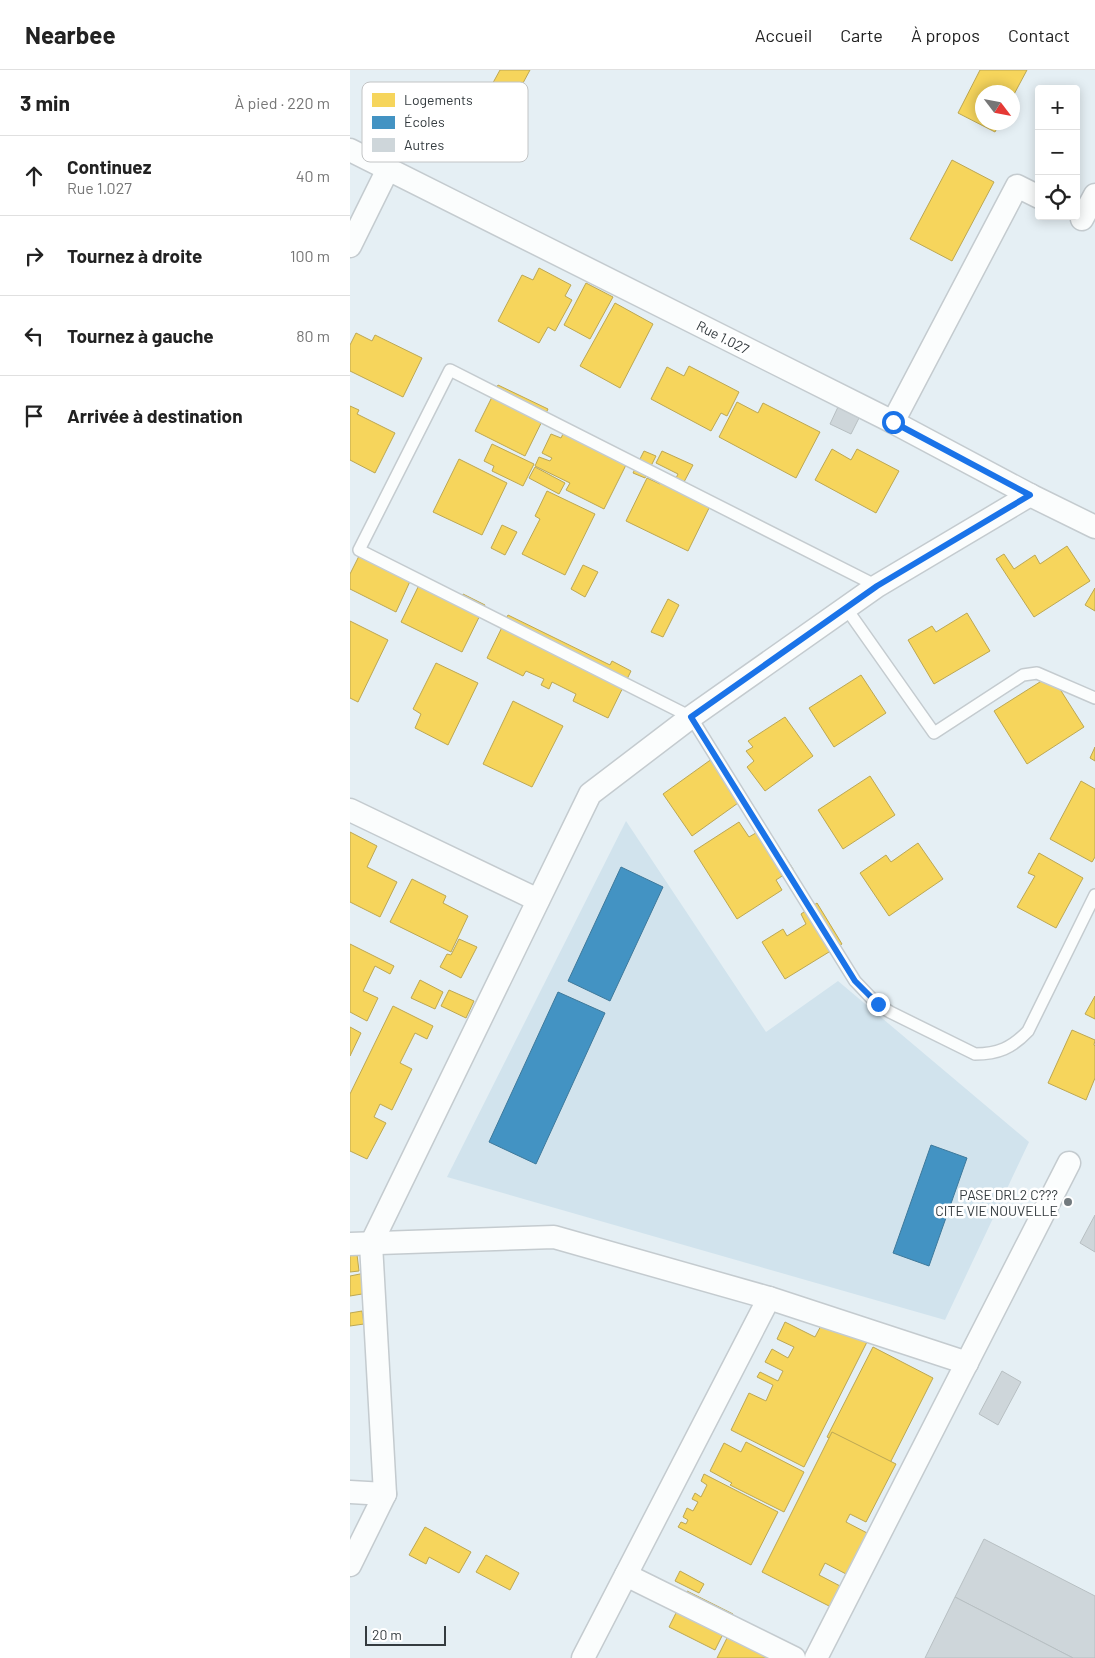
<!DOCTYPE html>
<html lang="fr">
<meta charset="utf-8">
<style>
body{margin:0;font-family:Barlow,sans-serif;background:#f2f2f2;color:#222}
.controls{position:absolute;right:15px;top:15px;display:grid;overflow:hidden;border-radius:5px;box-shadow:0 2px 12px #0003}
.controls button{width:45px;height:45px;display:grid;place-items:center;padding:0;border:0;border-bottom:1px solid #e0e0e0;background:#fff;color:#222;font:25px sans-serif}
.compass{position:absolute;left:625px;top:15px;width:45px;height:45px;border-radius:50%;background:#fff;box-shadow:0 2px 12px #0003;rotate:122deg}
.scale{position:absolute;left:15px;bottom:12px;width:81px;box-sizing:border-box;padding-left:5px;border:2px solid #343b3f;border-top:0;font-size:14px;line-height:18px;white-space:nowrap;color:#343b3f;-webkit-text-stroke:4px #fff;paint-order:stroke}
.stop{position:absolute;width:15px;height:15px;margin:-11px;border:4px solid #1a73e8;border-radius:50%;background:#fff}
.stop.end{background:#1a73e8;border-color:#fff;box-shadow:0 1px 5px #0008}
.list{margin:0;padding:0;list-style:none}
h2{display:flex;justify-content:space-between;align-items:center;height:65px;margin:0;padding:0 20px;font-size:21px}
h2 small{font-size:16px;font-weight:400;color:#767676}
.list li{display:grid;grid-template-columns:32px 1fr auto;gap:15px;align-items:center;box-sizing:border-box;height:80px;padding:0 20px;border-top:1px solid #e0e0e0}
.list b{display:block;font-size:19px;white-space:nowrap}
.list p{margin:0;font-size:16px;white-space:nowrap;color:#767676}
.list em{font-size:16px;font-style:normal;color:#767676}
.icon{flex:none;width:28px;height:28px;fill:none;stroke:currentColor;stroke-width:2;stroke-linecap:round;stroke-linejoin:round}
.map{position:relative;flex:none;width:745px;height:1588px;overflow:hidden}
header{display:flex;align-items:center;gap:30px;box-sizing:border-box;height:70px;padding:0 25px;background:#fff;border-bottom:1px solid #e0e0e0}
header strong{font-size:24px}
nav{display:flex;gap:28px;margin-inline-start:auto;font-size:18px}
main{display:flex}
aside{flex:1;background:#fff}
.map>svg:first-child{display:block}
.built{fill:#d1e3ed}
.homes{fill:#f6d55c;stroke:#bca753}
.schools{fill:#4393c3;stroke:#3e799b}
.building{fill:#ced6da;stroke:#b7bfc2}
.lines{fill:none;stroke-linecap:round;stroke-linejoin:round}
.lane-casing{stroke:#c4cbcf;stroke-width:14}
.street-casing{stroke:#c4cbcf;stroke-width:25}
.lane{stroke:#fbfdfd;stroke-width:11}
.street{stroke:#fbfdfd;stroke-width:22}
.route{stroke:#1a73e8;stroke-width:6}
.poi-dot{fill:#727a7e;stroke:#fff;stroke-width:2}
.labels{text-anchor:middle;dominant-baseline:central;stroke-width:5;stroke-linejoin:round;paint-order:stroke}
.street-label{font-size:14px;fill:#343b3f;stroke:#fff}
.poi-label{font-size:14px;fill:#343b3f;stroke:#fff;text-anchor:end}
.key{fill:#fff;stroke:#c2c4c5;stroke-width:1}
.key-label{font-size:14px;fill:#343b3f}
</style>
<header>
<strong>Nearbee</strong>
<nav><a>Accueil</a><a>Carte</a><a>À propos</a><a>Contact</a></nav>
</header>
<main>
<aside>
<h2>3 min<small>À pied · 220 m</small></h2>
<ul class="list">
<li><svg class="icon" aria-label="ahead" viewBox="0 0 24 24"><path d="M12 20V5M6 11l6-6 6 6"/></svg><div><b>Continuez</b><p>Rue 1.027</p></div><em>40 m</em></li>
<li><svg class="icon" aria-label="right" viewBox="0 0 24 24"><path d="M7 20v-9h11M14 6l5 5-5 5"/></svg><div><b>Tournez à droite</b></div><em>100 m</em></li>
<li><svg class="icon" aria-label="left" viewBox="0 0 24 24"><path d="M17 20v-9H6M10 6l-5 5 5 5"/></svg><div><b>Tournez à gauche</b></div><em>80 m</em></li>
<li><svg class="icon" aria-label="arrive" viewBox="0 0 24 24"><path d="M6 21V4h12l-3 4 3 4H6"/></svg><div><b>Arrivée à destination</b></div></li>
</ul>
</aside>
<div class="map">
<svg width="745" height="1588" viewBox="0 0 745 1588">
<rect width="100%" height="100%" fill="#e5eff4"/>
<!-- built -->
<path class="built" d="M276,751L416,962L488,911L679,1072L595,1250L97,1107Z"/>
<!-- homes -->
<g class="homes">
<path d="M150,0H180L152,52L128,40Z"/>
<path d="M630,0H677L662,28V22H632V52H650L645,62L608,43Z"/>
<path d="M602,90L644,112L602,191L560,169Z"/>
<path d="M189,198L221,215L215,226L222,230L205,261L198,257L189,273L148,251L172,205L183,210Z"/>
<path d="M236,213L263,227L240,269L214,255Z"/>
<path d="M265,233L303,254L270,318L230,296Z"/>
<path d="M6,263L22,271L25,265L72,288L53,327L0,301V275Z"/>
<path d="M339,296L389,322L377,346L371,343L361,361L301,329L317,297L334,306Z"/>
<path d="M148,315L198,339L175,386L125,361Z"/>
<path d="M387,332L408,343L413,333L470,362L446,408L369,367Z"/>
<path d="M0,336L9,340L7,344L45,363L25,403L0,390Z"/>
<path d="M217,356L278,391L254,439L216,420L220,413L185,396L189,387L200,391L202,388L192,383L201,364L211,368Z"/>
<path d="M142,374L184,394L173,416L142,401L144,396L134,391Z"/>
<path d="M482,379L501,390L507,379L549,401L526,443L465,410Z"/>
<path d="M294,381L306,386L295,408L283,403Z"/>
<path d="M312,381L343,395L334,412L326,408L328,404L306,393Z"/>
<path d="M109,389L157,413L132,465L83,442Z"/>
<path d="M185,397L215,413L209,424L179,408Z"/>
<path d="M297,408L310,414L313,410L361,434L338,481L276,451Z"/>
<path d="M197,421L245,444L215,505L172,484L190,449L185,446Z"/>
<path d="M152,455L167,462L155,485L141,478Z"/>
<path d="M717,476L740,511L684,547L646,489L654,484L664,499L685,485L690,494Z"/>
<path d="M11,482L62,507L46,542L0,519V504Z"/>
<path d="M233,495L248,502L235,527L221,519Z"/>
<path d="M71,511L110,531L113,524L135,535L112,582L51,552Z"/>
<path d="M745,518V541L735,535Z"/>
<path d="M318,529L329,535L313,567L301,562Z"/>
<path d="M617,543L640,581L584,614L558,570L582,556L586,562Z"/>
<path d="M158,545L260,595L262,591L281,601L258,648L223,631L226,624L202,612L199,619L191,615L194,609L176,601L173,606L137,588Z"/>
<path d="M0,551L38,570L8,632L0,628Z"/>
<path d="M86,593L128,613L98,675L65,658L71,644L63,639Z"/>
<path d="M511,605L536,643L484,677L459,638Z"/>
<path d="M701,605L734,657L677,694L644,641Z"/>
<path d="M163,631L213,656L182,717L133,694Z"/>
<path d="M435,647L463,686L415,721L397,697L404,691L396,681L403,677L398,671Z"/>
<path d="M745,677V691L740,688Z"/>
<path d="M366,686L395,728L342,766L313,724Z"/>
<path d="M520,706L545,745L493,779L468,740Z"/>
<path d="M731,711L745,719V787L742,792L700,769Z"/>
<path d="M389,752L399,767L416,757L443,799L426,810L432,820L387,849L344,781Z"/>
<path d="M0,762L27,776L17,797L47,812L30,847L0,832Z"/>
<path d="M568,773L593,809L539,846L510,803L536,785L541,792Z"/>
<path d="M689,783L733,808L706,858L667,837L685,806L678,803Z"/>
<path d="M62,809L96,826L93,833L118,846L101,882L40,852Z"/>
<path d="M467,833L492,874L435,909L412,872L433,859L437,866L456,854L451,844Z"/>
<path d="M109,869L127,877L111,908L90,897L97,884L101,885Z"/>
<path d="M0,874L44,896L40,904L25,896L13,921L28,928L17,951L0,942Z"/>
<path d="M70,910L93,922L85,939L61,928Z"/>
<path d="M99,920L124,931L116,948L91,936Z"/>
<path d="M745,926V949L735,944Z"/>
<path d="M43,936L83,956L77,969L65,963L50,993L62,999L42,1040L30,1034L24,1047L36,1053L17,1089L0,1081V1024Z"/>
<path d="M0,957L11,963L0,986Z"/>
<path d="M722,960L745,970L744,975L745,976V1008L736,1030L698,1013Z"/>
<path d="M5,1168L9,1201L0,1202V1169Z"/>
<path d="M15,1203L18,1223L0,1226V1206Z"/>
<path d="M12,1241L14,1254L0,1256V1243Z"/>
<path d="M474,1250L517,1272L454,1397L381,1360L399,1323L416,1331L423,1315L407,1307L410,1302L428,1311L433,1301L415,1292L422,1279L438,1288L444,1277L427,1269L435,1252L465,1267Z"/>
<path d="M523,1277L583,1308L538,1397L477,1367Z"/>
<path d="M482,1362L546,1394L516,1452L500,1444L496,1452L519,1464L498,1505L475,1493L469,1505L492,1517L481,1537L412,1502Z"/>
<path d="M396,1372L454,1402L434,1442L380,1415L382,1413L360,1401L374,1373L391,1382Z"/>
<path d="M354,1404L428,1442L401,1495L328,1457L331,1452L336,1454L338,1450L333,1447L337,1438L343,1441L348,1432L342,1429L345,1423L351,1427L357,1415L351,1411Z"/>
<path d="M75,1457L121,1482L109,1503L79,1487L76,1494L59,1485Z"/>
<path d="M136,1485L169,1503L160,1520L126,1502Z"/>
<path d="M330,1501L354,1514L349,1523L325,1511Z"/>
<path d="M337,1521L383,1544L365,1580L319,1557Z"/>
<path d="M383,1556L446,1588H367Z"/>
</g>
<!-- schools -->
<g class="schools">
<path d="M271,797L313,817L260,931L218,911Z"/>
<path d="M208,922L255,943L186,1094L139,1072Z"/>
<path d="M581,1075L617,1088L579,1196L543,1183Z"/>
</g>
<!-- building -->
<g class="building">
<path d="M488,337L509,348L501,364L480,354Z"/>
<path d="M745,1145V1182L730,1173Z"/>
<path d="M652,1301L671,1312L648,1355L629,1344Z"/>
<path d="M634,1469L745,1526V1588H723L605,1527Z"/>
<path d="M605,1527L723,1588H575Z"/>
</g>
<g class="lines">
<defs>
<g id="lane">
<path d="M527,516L100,300L9,480L341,647L505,911L527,934L540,942L625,984C648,984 662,978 678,961L745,825"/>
<path d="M496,538L584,663L673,605L687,603L745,628"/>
</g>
<g id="street">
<path d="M0,80L543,352L680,425L745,457"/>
<path d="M732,149L745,125"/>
<path d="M0,176L38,99"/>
<path d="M543,352L667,116L689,127"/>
<path d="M0,740L188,830"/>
<path d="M0,1174L204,1167L419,1228L617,1293"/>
<path d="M0,1422L35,1424"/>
<path d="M0,1495L35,1424L21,1174L240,724L341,647L527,516L680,425"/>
<path d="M276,1505L444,1588"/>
<path d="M233,1588L419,1228"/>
<path d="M466,1588L719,1093"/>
</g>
</defs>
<!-- lane casing -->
<use href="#lane" class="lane-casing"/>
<!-- street casing -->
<use href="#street" class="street-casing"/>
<!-- lane -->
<use href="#lane" class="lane"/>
<!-- street -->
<use href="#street" class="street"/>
</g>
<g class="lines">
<!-- route -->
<path class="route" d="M528,934L505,911L341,647L527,516L680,425L543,352"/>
</g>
<!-- markers -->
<circle class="poi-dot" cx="718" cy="1132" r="5"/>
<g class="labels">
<!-- street labels -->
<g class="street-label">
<text transform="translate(373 267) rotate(27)">Rue 1.027</text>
</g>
<!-- poi labels -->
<g class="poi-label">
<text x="708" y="1124">PASE DRL2 C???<tspan x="708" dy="16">CITE VIE NOUVELLE</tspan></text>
</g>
</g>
<!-- legend -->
<rect x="12" y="12" width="166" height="80" rx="8" class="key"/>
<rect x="22" y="23" width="23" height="14" fill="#f6d55c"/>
<rect x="22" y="46" width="23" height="13" fill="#4393c3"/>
<rect x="22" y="68" width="23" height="14" fill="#ced6da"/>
<g class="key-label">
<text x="54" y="35">Logements</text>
<text x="54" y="57">Écoles</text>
<text x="54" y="80">Autres</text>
</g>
</svg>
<div class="controls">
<button>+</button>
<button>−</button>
<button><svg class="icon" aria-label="locate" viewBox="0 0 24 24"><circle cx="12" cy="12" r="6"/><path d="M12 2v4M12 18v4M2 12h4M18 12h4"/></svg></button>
</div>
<svg class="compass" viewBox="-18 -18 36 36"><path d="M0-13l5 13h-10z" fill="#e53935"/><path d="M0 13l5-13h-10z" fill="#767676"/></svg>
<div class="scale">20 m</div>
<div class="stop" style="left:543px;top:352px"></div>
<div class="stop end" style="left:528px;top:934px"></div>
</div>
</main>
